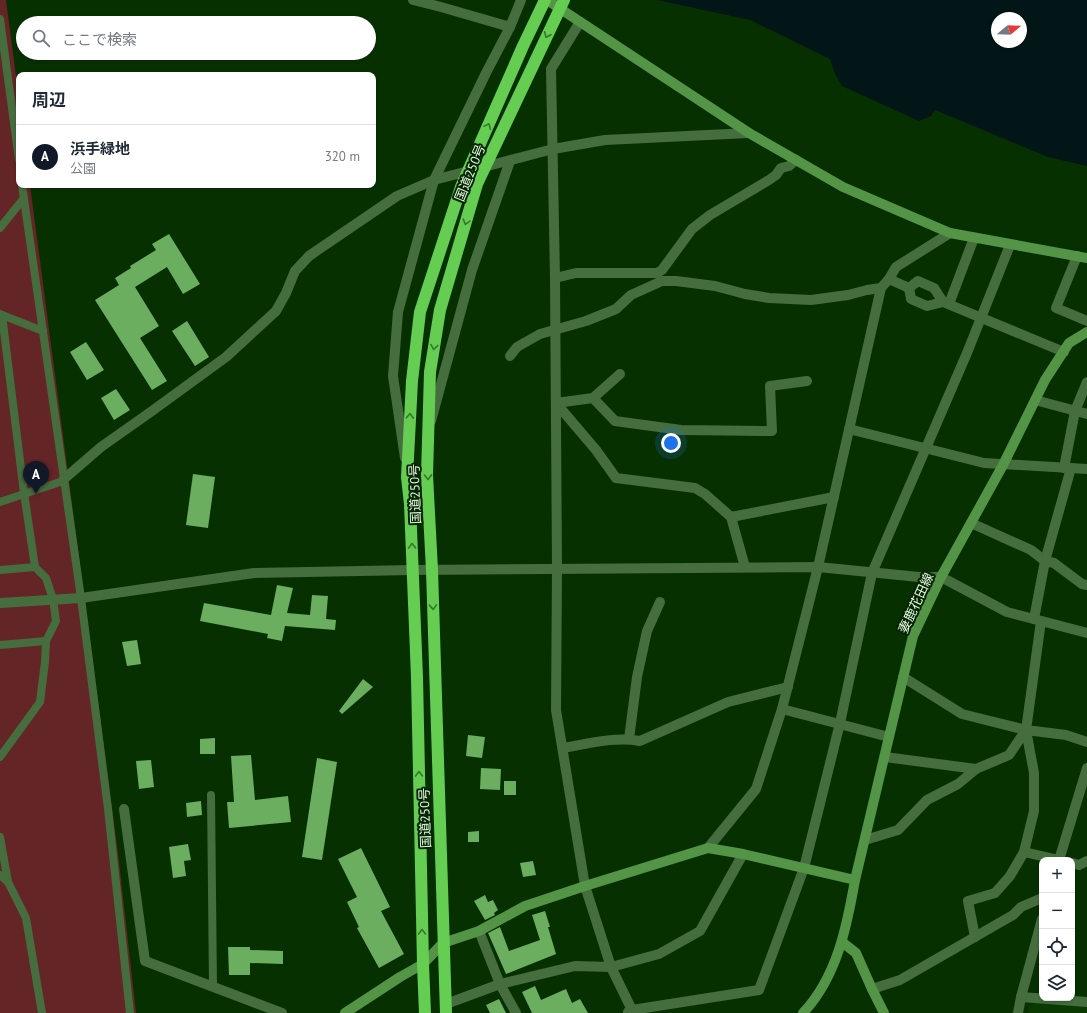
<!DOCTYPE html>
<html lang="ja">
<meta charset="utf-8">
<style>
body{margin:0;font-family:"PT Sans","Noto Sans JP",sans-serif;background:#f2f2f3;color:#1f2937}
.controls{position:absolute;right:12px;bottom:12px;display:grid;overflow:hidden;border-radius:8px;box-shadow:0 1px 3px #0004}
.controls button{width:36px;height:36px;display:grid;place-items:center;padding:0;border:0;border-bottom:1px solid #e0e1e3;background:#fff;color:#1f2937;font:20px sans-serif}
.compass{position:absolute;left:991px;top:12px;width:36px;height:36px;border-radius:50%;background:#fff;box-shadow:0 1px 3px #0004;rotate:71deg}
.you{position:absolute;left:671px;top:443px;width:14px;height:14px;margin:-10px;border:3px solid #fff;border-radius:50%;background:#1a73e8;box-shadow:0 0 0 6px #1a73e833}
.badge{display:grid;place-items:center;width:26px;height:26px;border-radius:50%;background:#111827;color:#fff;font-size:13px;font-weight:700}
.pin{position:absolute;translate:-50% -33px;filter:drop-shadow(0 1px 2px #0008)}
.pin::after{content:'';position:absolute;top:21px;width:14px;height:12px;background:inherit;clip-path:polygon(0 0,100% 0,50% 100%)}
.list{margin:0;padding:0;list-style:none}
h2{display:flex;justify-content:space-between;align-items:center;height:52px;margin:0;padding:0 16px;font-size:17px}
h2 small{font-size:13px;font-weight:400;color:#747a83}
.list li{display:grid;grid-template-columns:26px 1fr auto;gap:12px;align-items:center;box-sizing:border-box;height:64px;padding:0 16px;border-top:1px solid #e0e1e3}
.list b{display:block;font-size:15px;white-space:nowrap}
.list p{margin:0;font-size:13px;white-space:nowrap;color:#747a83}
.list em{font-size:13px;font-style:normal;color:#747a83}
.icon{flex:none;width:22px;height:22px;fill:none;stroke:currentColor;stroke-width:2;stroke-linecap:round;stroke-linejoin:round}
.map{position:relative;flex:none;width:1087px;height:1013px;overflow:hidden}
.search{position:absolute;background:#fff;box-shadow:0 1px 3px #0004;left:16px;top:16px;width:360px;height:44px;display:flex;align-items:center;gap:10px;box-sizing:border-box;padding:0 14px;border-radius:22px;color:#747a83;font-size:15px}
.panel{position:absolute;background:#fff;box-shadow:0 1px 3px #0004;left:16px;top:72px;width:360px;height:116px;border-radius:8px}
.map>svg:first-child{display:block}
.built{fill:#0a3a01}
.green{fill:#642527}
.water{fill:#031617;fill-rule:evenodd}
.building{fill:#6cae60}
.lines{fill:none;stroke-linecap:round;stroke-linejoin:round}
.lane{stroke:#456d3e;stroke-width:8}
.street{stroke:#456d3e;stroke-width:10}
.secondary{stroke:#539447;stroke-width:10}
.highway{stroke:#65cd52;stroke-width:12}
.oneway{stroke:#36792a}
.labels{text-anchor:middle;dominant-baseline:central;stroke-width:4;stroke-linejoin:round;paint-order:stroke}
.street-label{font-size:13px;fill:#e4fbe0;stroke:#062502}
</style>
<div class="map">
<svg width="1087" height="1013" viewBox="0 0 1087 1013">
<rect width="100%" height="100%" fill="#073001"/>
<!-- built -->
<path class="built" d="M1035,1003L1087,1007V1013H1028L1029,1006Z"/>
<!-- green -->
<path class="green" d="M0,0H6L19,99V185H30L118,853L136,1013H0Z"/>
<!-- water -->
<path class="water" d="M657,0H1087V166L1048,157L935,110L931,116L919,121L842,86L835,74L830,59L750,20ZM997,18H1021V42H997Z"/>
<!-- building -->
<g class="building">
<path d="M169,234L200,284L183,294L167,267L135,287L159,326L140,338L167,381L152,390L95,300L119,285L115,278L131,268L130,266L156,250L152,244Z"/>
<path d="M187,321L209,357L195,366L172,331Z"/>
<path d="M86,342L104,370L87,380L70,352Z"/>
<path d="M116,389L130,410L114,420L101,398Z"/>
<path d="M193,474L215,477L208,528L186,525Z"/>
<path d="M277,585L293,588L287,613L310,615L312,595L328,596L326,619L336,620L335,630L285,626L282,641L267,638L268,634L200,621L204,603L271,615Z"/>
<path d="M137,640L141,664L127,666L122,642Z"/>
<path d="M363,679L373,687L342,714L339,711Z"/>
<path d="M468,735L485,737L482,758L466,756Z"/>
<path d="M215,738V754H200V739Z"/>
<path d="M251,755L255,800L288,796L291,822L229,828L227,802H234L231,756Z"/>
<path d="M317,758L337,762L322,860L302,857Z"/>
<path d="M151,760L154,787L139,789L136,761Z"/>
<path d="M481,768L501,769L500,790L480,789Z"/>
<rect x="504" y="781" width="12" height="14"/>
<path d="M201,801L202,815L187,817L186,803Z"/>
<path d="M479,831V842H468V832Z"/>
<path d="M188,844L191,860L184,861L186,876L173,878L169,847Z"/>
<path d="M361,848L390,907L381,911L404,954L379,968L357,928L359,927L347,902L357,897L338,859Z"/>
<path d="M533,861L536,875L523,877L520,863Z"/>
<path d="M485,895L488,902L493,900L498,910L494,913L495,915L485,920L474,901Z"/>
<path d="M545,911L550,927H548L556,954L506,974L488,933L500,927L509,951L540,940L532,915Z"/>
<path d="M228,947H250V950L283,951V964L250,963V975H229Z"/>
<path d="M535,986L541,1000L566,989L572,1003L580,999L588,1013H532L522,992Z"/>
<path d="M499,999L506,1013H490L486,1005Z"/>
</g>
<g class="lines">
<!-- lane -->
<g class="lane">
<path d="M0,19L19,160"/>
<path d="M22,185L81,598L108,809L130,1013"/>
<path d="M0,228L24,198"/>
<path d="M0,314L2,315L24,493L35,567L46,578L53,599L56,621L46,641L45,662L40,702L0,757"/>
<path d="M2,315L43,331"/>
<path d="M0,502L60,482L64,479"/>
<path d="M0,570L35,567"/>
<path d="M0,645L46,641"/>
<path d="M211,795L213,987"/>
<path d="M0,837L8,882"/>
<path d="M0,875L8,882L26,918L42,1013"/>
</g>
<!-- street -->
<g class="street">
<path d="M413,0L441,7L510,27"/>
<path d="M580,22L551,69L555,278L557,568L556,710L585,886L611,967L632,1010L636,1013"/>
<path d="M1077,256L1056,308L1087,321"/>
<path d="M555,278L576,273H657L662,270L692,229L710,215L769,180L776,175L781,168L789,166L796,160"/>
<path d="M889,279L909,288L918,281L934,288L943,302L1064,352"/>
<path d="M909,288L911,299L927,306L943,302"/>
<path d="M949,304L974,238"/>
<path d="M510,356L517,347L540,334L586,321L616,309L631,295L662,281H676L715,286L745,294L769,298L811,300L848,295L867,290L881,288"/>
<path d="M593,398L615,421L681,430L772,431L770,386L807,381"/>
<path d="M1035,400L1087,414"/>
<path d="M556,403L596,450L616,478L695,488L705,494L731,517L745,567"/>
<path d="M556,403L593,398L620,374"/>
<path d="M431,421L472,270L510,161"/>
<path d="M849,429L984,463L1087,469"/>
<path d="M405,458L393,376L398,312L434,180L486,73L510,27L521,0"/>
<path d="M1064,468L1075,411L1087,382"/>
<path d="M64,479L101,447L152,411L226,357L276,311L286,293L295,271L309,256L397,196L434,180L553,149L605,140L749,133"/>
<path d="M731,517L834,497"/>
<path d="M971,523L1031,550L1045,561L1054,563L1082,584L1087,585"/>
<path d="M0,603L81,598L254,573L413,570L818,567L919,577H941L1007,612L1087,633"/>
<path d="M1034,619L1045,561L1071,468"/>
<path d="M903,677L962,714L1026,730L1066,735L1087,742"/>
<path d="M782,709L889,737"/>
<path d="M629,739L637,677L647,631L660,602"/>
<path d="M563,748C587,744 615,736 640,741L728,702L788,687"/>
<path d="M885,757L976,769"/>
<path d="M124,809L145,961L282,1013"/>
<path d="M865,840L898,830L927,800L958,784L976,769L1009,755L1026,730"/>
<path d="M708,848L756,789L782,709L818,567L881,288L889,279L896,267L950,233"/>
<path d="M1024,852L1059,860"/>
<path d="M1059,860L1087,768"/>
<path d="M1072,863L1079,865L1087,861"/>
<path d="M479,931L500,984L516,1013"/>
<path d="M975,937L968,901L995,893L1010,876L1024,852L1034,811V773L1026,730L1041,621"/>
<path d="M872,989L900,980L1013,915L1021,907L1042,898"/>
<path d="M1021,997L1087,1002"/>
<path d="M446,1004L500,984L575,966L611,967L659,954L700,931L743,854"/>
<path d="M628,1012L632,1010L759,990L804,868L840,723L872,573L967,353L1010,245"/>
<path d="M1018,1013L1021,997L1042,919"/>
</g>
<!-- secondary -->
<g class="secondary">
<path d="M547,0L749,133L843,187L950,233L1087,258"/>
<path d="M842,942L856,953L872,989L884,1013"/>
<path d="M345,1013L400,977L423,964L443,943L479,931L525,906L585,886L708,848L743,854L855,880"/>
<path d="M803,1013C837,977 847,926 855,880L913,636L941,577L1003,465L1045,380L1069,343L1087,332"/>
</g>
<!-- highway -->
<g class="highway">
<path d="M425,1013L423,964L417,677L410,504L407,477L412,381L420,312L461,187L523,46L545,0"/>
<path d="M446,1013L432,570L427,475L430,372L440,310L477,184L564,0"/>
</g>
</g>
<!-- one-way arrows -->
<defs><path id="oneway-chevron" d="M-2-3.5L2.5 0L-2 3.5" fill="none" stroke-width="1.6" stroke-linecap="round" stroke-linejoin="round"/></defs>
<g class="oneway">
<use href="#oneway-chevron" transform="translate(547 35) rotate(115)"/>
<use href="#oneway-chevron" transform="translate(488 126) rotate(-66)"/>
<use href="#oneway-chevron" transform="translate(466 222) rotate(107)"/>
<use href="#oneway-chevron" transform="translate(434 347) rotate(99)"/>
<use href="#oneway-chevron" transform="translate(410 416) rotate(-87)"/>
<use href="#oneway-chevron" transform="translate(428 477) rotate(89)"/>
<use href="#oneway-chevron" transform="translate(412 546) rotate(-92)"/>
<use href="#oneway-chevron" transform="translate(433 607) rotate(88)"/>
<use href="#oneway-chevron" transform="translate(419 774) rotate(-91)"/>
<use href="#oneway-chevron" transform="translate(422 932) rotate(-91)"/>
</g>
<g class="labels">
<!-- street labels -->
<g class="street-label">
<text transform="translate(470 173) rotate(-68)">国道250号</text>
<text transform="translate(415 494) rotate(-92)">国道250号</text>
<text transform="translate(916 603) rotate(-65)">妻鹿花田線</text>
<text transform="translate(425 818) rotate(-92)">国道250号</text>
</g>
</g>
</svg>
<div class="controls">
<button>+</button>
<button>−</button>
<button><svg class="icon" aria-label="locate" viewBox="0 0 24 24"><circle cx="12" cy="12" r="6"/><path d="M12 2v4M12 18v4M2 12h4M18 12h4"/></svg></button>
<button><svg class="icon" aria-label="layers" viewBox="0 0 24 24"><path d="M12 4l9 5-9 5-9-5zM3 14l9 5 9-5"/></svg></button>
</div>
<svg class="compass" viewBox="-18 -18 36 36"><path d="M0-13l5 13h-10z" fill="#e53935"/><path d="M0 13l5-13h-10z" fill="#747a83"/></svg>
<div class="you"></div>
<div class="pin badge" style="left:36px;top:494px">A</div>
<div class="search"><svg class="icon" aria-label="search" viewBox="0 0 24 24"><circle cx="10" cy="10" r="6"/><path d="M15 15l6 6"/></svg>ここで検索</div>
<section class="panel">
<h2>周辺<small></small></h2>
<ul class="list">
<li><span class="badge">A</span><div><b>浜手緑地</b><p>公園</p></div><em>320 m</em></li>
</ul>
</section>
</div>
